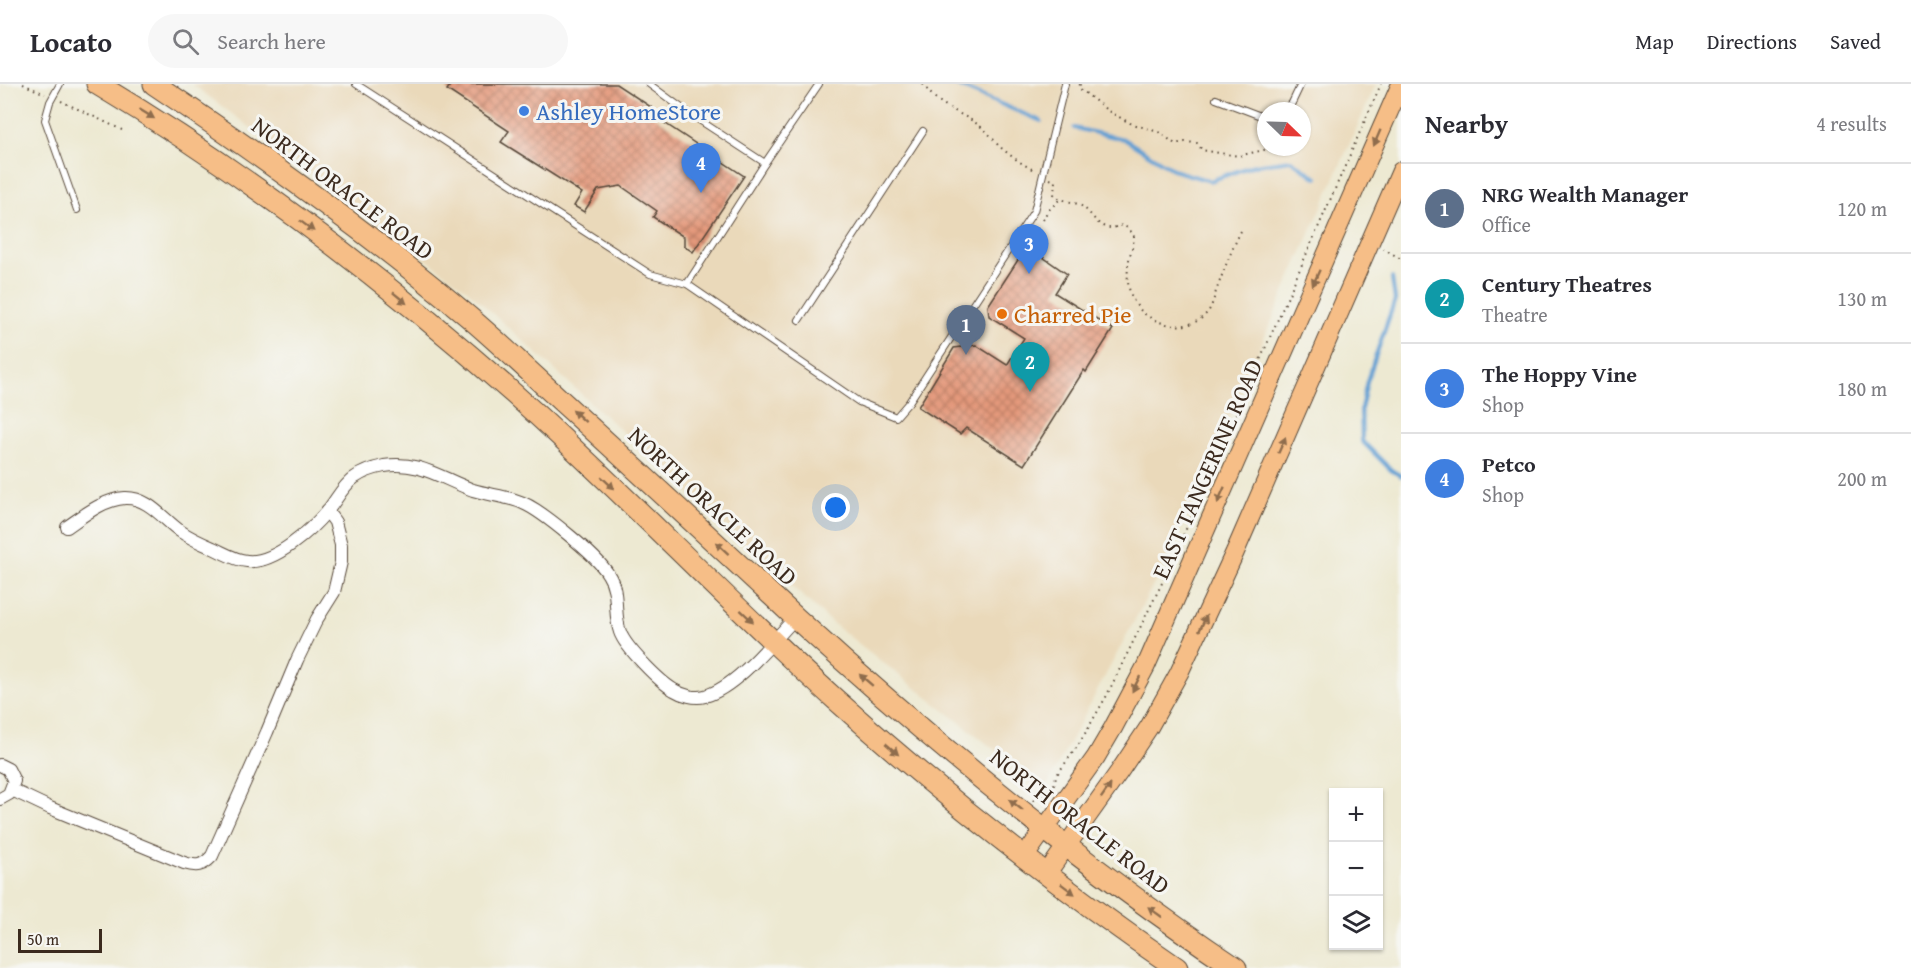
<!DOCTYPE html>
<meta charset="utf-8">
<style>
body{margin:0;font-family:"Gentium Book Plus",serif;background:#f7f7f7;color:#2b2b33}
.controls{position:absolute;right:18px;bottom:18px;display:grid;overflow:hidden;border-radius:0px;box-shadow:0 2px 4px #0004}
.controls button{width:54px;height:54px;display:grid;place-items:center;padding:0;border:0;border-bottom:2px solid #e1e1e2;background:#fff;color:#2b2b33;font:30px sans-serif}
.compass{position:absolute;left:1257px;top:18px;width:54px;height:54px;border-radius:50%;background:#fff;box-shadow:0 2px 4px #0004;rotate:113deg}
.scale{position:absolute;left:18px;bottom:15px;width:84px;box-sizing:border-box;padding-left:6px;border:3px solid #3b2a1e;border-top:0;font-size:16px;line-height:21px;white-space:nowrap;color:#3b2a1e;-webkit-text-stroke:4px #f6f6f2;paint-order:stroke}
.you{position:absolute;left:836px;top:424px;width:21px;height:21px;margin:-15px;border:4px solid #fff;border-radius:50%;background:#1a73e8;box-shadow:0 0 0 9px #1a73e833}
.badge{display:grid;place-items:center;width:39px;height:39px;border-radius:50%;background:#111827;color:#fff;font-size:20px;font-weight:700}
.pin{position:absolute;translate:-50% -50px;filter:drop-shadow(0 2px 3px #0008)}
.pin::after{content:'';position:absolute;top:32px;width:21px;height:18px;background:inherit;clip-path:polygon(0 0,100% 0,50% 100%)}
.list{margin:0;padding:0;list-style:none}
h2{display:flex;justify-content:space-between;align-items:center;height:78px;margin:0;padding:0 24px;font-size:26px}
h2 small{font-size:20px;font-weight:400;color:#7c7c81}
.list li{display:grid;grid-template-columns:39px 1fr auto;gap:18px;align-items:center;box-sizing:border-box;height:90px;padding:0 24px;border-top:2px solid #e1e1e2}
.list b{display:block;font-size:22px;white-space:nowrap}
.list p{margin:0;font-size:20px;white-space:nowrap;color:#7c7c81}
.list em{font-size:20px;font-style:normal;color:#7c7c81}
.icon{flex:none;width:33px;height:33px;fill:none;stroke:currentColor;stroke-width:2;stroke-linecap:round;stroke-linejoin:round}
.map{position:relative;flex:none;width:1401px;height:884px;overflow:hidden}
header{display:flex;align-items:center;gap:36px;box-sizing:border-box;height:84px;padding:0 30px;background:#fff;border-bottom:2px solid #e1e1e2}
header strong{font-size:28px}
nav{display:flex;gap:33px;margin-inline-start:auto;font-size:21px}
.search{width:420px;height:54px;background:#f7f7f7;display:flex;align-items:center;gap:15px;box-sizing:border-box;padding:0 21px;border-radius:33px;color:#7c7c81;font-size:22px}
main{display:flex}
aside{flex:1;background:#fff}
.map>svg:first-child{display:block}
.built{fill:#ead9ba;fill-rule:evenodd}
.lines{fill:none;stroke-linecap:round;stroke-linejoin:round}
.stream{stroke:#619fd3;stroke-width:4}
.building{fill:url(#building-cross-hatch)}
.lane-casing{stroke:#564739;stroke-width:8}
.street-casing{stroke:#564739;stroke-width:14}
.primary-casing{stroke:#564739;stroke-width:20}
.highway-casing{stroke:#564739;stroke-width:23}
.path{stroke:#564739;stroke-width:2;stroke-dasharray:1.5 4.5;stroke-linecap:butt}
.lane{stroke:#fff;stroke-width:6}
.street{stroke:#fff;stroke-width:12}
.primary{stroke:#f6be87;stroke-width:18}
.highway{stroke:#f6be87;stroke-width:21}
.oneway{fill:#8f6d4d}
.shop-dot{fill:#3f7fe0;stroke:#f6f6f2;stroke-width:2}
.food-dot{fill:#e8710a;stroke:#f6f6f2;stroke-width:2}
.labels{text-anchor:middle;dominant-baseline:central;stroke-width:6;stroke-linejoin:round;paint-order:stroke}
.shop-label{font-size:24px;fill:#366cbe;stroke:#f6f6f2;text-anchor:start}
.street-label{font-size:24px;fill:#3b2a1e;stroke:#f6f6f2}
.food-label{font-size:24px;fill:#c56008;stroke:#f6f6f2;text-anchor:start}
</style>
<header>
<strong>Locato</strong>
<div class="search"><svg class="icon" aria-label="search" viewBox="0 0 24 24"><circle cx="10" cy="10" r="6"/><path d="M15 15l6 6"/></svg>Search here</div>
<nav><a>Map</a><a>Directions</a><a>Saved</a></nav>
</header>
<main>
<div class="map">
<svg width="1401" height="884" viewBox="0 0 1401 884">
<defs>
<pattern id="building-cross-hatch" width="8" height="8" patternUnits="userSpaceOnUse" patternTransform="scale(1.5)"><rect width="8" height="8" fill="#e4997b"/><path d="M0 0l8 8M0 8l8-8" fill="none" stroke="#ba7d64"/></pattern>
</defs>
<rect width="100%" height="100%" fill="#f6f6f2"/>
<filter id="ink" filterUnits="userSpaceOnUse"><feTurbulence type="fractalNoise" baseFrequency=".0167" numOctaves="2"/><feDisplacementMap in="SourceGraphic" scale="12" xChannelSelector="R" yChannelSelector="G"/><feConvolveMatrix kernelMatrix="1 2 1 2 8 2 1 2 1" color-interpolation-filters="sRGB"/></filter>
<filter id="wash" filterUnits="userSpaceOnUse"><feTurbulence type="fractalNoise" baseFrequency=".008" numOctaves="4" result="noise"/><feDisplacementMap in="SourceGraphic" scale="24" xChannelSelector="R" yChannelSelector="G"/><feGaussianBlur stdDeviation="1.35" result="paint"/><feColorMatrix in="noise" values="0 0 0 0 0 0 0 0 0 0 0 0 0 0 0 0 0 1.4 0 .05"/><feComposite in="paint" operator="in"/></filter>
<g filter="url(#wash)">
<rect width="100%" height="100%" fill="#ede9d2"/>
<!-- built -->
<path class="built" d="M192,0H1376L1164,481L1045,705L831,538L466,205ZM1266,27H1302V63H1266Z"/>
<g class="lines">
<!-- stream -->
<g class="stream">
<path d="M953,0L1041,37"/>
<path d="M1074,44L1124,55L1176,87L1210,97L1254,81L1291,76L1317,94"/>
<path d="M1392,194L1395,216L1367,297L1361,325L1362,357L1391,386L1401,392"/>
</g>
</g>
<g id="blocks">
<!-- building -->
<g class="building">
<path d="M451,0H616L651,23L648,28L744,92L693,168L684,162V153L653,133L657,127L621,102L598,106L584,128L574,122L582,109L501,58L509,47L447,6Z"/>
<path d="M1027,162L1067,190L1055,209L1113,245L1086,288L1084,286L1024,381L966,344L960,350L918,323L954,264L976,261L1007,281L1024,254L989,232L988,222Z"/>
</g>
</g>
</g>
<g filter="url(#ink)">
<use href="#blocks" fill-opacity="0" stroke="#564739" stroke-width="1.5"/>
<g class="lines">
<defs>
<g id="lane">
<path d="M60,0L50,18L45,36L77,126"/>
<path d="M356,0L650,190L687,200L859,318L896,333L909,318L1034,127L1065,0"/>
<path d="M649,0L687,28L765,79"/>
<path d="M1216,15L1266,34"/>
<path d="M1285,27L1292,19L1301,0"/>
<path d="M687,200L765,79L819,0"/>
<path d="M799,236L923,47"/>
</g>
<g id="street">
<path d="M67,443C83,432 104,415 125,414C148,413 163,435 180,447C190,454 201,459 213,464C224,469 235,476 247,477C275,480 311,446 328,426C337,415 342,403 354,394C362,388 374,384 384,382C419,376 442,395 473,406C489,411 507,412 523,419C542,427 597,472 608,490C620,508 613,528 620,548C625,563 660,598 674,606C682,611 695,615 705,612C737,603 773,557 796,533"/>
<path d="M0,681L8,685L14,697L9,710L0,715"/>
<path d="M12,706L50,724L184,779C197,783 203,782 212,772L267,648L297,576L317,535L334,508L341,478V461L335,438L327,427"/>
</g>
<g id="primary">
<path d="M1025,772L1096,673L1113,644L1146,582L1401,0"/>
<path d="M1047,789L1119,688L1149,643L1179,589L1235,468L1401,87"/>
</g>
<g id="highway">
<path d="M97,0C246,89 384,195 514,310C624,408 725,516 835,615C942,711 1058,803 1177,884"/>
<path d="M154,0C263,73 370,149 470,234C504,263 536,294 569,324C645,393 721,464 796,534C934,660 1080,780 1236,884"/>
</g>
</defs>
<!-- lane casing -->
<use href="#lane" class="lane-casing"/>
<!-- street casing -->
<use href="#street" class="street-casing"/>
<!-- primary casing -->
<use href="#primary" class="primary-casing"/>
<!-- highway casing -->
<use href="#highway" class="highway-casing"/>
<!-- path -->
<g class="path">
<path d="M23,0L45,10"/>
<path d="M923,0C940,26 965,28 986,47C990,51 994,56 998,61C1009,71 1023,81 1036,87"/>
<path d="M1080,0L1079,4L1108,27L1130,39L1161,49L1175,60L1185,58L1197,59L1202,66L1238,72L1277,63"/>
<path d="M61,17L122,46"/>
<path d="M1050,95L1055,97L1054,110C1062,119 1075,116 1084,124C1092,130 1096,140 1105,143C1120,148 1118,132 1134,151C1134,162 1129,171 1128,182C1125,214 1139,235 1171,241C1182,243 1197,240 1205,231C1213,224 1214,211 1218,202C1225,183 1232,165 1241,147"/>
<path d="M1043,136L1047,128L1059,116"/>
<path d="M1383,164L1401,175"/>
<path d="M1033,717L1036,713L1049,711L1053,706L1056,692L1079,660L1106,613L1165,493L1381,0"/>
</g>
<!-- lane -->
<use href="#lane" class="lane"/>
<!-- street -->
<use href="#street" class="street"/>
<!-- primary -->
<use href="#primary" class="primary"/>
<!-- highway -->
<use href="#highway" class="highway"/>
</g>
<!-- one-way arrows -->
<defs><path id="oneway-solid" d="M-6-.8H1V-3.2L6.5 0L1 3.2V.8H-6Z" transform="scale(1.5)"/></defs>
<g class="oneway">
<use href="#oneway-solid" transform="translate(147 30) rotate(32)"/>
<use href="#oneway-solid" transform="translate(1377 54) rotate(113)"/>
<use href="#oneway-solid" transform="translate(307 142) rotate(37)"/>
<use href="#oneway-solid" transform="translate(1316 194) rotate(114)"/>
<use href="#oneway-solid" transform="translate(400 214) rotate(39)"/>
<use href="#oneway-solid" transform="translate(579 332) rotate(-138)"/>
<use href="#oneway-solid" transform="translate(1282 361) rotate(-66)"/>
<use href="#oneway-solid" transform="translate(608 399) rotate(43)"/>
<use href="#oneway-solid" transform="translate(1221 411) rotate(114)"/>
<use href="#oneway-solid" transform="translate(722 464) rotate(-137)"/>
<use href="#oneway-solid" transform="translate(747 532) rotate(43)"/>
<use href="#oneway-solid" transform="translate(1203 539) rotate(-65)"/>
<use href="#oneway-solid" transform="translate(866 596) rotate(-139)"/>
<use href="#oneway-solid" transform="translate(1136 600) rotate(117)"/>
<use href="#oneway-solid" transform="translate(892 665) rotate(41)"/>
<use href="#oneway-solid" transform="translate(1106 707) rotate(-55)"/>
<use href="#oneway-solid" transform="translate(1016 721) rotate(-141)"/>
<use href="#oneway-solid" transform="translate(1068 805) rotate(37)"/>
<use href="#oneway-solid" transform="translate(1155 828) rotate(-144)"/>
</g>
</g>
<!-- markers -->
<circle class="shop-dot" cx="524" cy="27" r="6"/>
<circle class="food-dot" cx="1002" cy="230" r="6"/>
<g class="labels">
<!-- shop labels -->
<g class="shop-label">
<text x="536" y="27">Ashley HomeStore</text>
</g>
<!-- street labels -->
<g class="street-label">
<text transform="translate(343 104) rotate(37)">NORTH ORACLE ROAD</text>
<text transform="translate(1207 385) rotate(-66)">EAST TANGERINE ROAD</text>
<text transform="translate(713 422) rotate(43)">NORTH ORACLE ROAD</text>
<text transform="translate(1080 737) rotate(38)">NORTH ORACLE ROAD</text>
</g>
<!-- food labels -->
<g class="food-label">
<text x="1014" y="230">Charred Pie</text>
</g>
</g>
</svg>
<div class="controls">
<button>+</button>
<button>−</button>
<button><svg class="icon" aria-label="layers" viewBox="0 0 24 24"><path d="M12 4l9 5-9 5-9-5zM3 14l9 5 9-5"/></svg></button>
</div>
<svg class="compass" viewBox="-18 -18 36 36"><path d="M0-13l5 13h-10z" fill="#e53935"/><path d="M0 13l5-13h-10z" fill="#7c7c81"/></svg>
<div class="scale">50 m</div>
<div class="you"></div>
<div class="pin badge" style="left:966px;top:271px;background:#5c6f8a">1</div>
<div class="pin badge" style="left:1030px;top:308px;background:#0f9aa8">2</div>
<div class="pin badge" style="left:1029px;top:190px;background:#3f7fe0">3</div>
<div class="pin badge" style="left:701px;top:109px;background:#3f7fe0">4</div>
</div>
<aside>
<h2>Nearby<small>4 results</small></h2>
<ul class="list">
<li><span class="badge" style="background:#5c6f8a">1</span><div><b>NRG Wealth Manager</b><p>Office</p></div><em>120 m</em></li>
<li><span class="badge" style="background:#0f9aa8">2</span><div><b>Century Theatres</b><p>Theatre</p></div><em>130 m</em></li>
<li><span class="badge" style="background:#3f7fe0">3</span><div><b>The Hoppy Vine</b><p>Shop</p></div><em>180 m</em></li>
<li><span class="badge" style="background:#3f7fe0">4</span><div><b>Petco</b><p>Shop</p></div><em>200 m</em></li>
</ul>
</aside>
</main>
